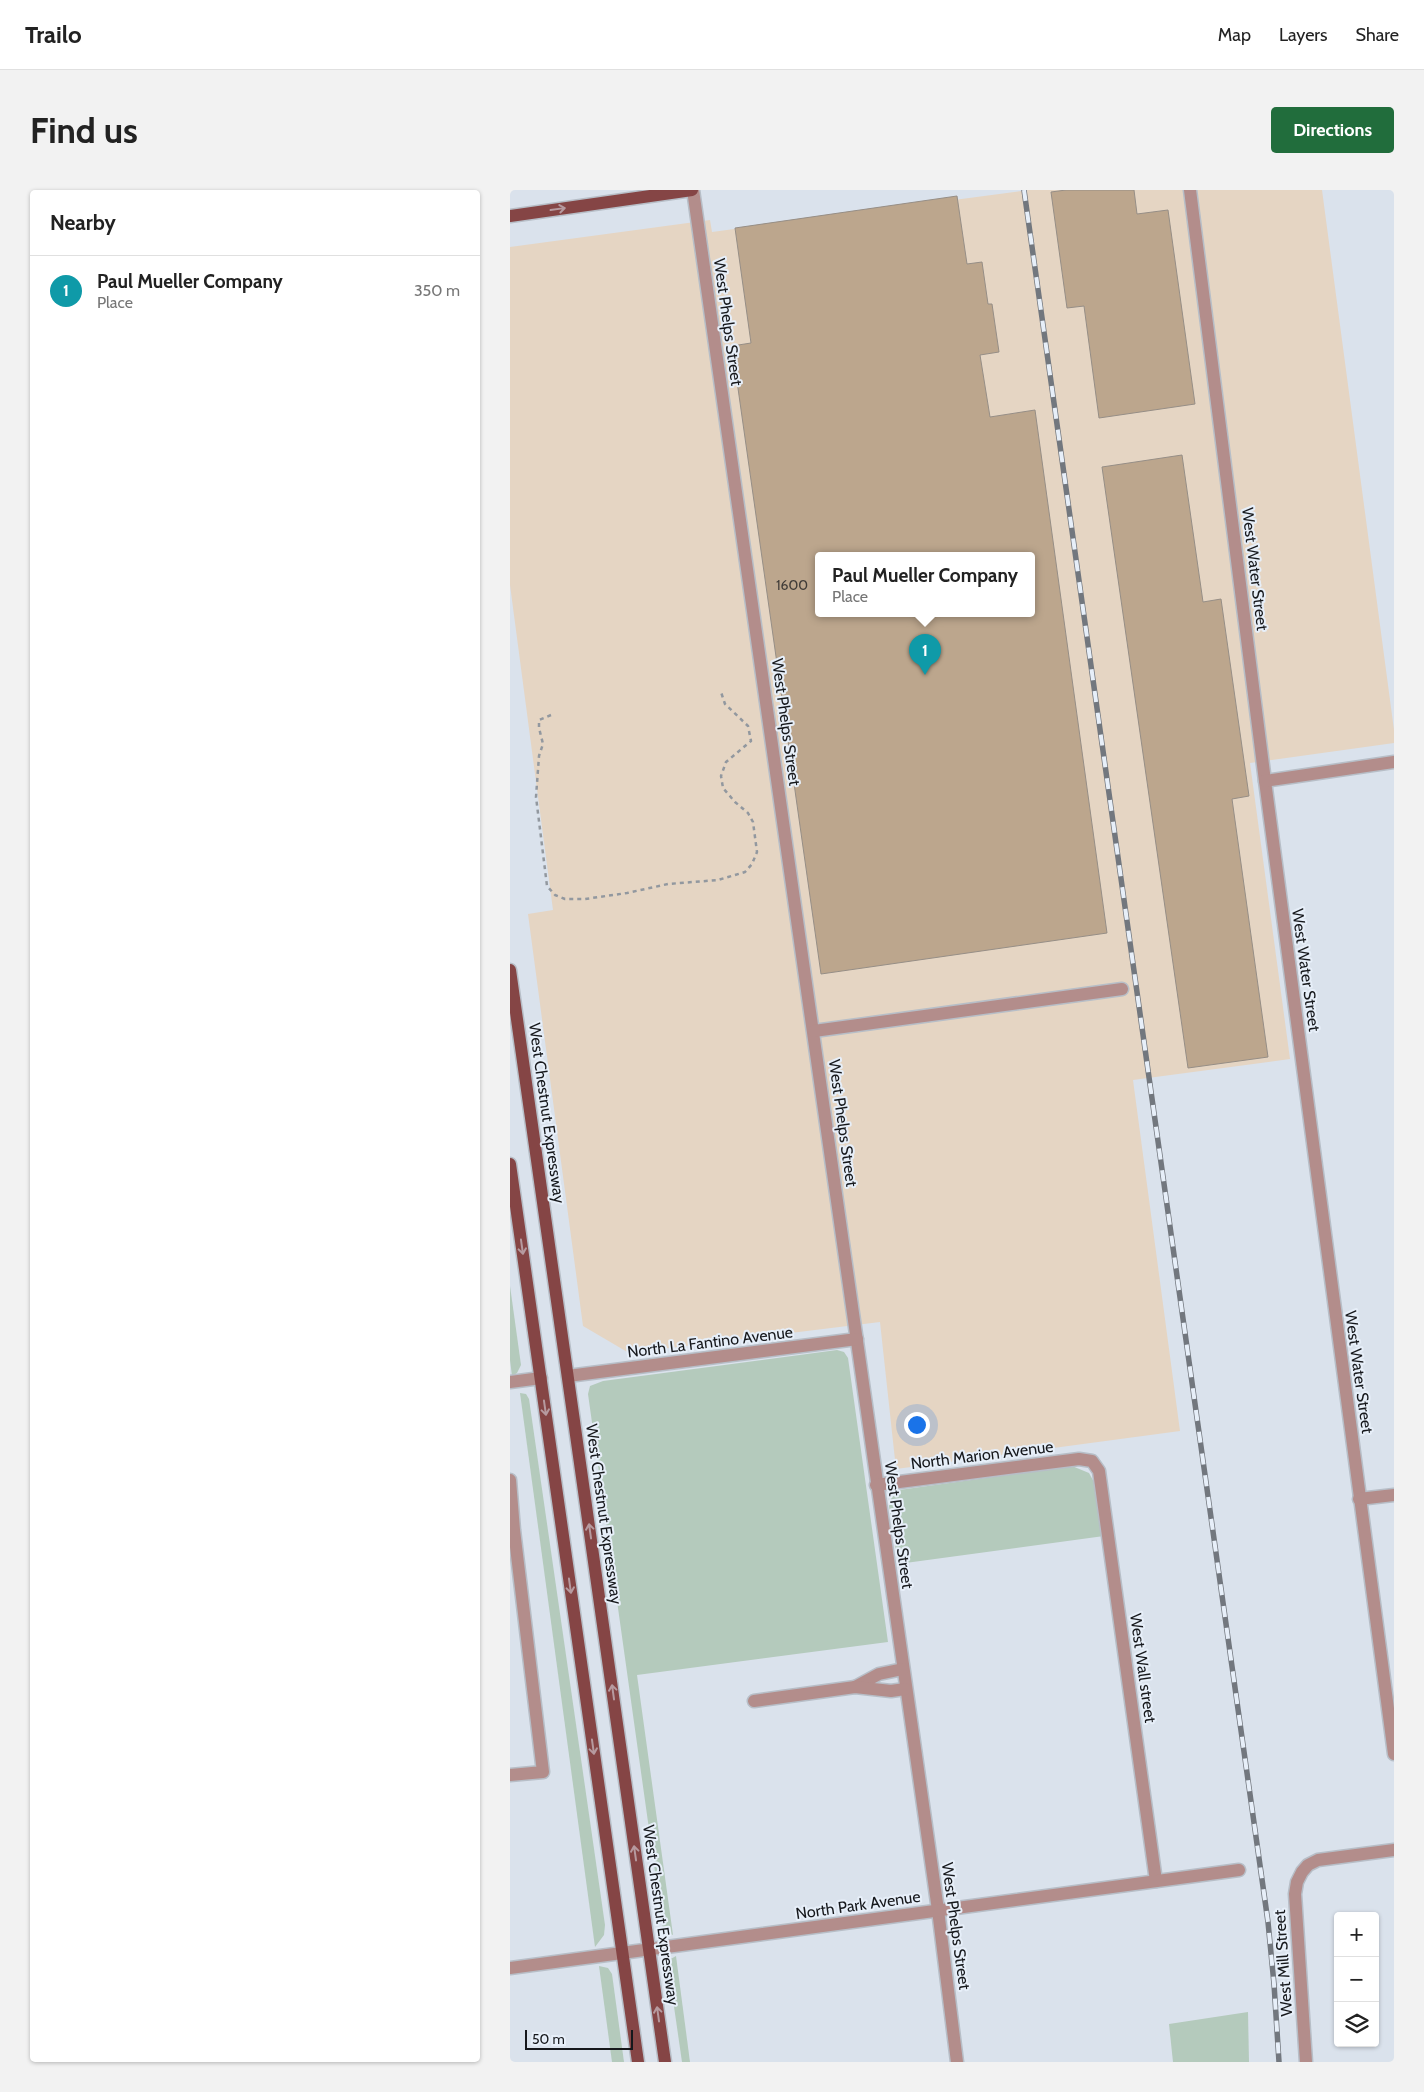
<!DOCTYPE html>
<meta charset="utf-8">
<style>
body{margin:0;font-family:Cabin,sans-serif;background:#f2f2f2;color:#222}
.controls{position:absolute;right:15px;bottom:15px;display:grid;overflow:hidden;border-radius:5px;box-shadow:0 1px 4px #0004}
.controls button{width:45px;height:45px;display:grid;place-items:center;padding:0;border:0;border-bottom:1px solid #e0e0e0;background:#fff;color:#222;font:25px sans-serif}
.scale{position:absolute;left:15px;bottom:12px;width:108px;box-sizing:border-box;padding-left:5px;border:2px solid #16181c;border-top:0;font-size:14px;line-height:18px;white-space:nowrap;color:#16181c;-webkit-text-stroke:4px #e7eff9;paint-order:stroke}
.you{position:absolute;left:406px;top:1234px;width:18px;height:18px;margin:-12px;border:4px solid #fff;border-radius:50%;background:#1a73e8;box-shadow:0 0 0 8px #1a73e833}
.badge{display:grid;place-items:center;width:32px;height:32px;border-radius:50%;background:#216d3c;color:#fff;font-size:16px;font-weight:700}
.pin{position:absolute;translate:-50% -41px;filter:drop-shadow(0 1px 2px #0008)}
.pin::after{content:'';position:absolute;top:26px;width:18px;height:15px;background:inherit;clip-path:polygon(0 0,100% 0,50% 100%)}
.popup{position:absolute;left:305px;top:362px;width:220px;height:65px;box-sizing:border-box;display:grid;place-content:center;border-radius:5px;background:#fff;filter:drop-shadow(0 1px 4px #0005);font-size:16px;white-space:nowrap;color:#767676}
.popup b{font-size:19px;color:#222}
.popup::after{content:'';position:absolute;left:50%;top:100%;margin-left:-10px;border:10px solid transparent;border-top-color:#fff}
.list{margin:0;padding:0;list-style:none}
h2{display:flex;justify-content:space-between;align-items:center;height:65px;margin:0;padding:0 20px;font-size:21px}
h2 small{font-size:16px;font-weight:400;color:#767676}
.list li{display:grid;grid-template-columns:32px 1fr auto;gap:15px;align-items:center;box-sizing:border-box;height:70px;padding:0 20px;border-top:1px solid #e0e0e0}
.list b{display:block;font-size:19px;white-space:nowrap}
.list p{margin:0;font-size:16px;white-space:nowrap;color:#767676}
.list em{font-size:16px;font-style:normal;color:#767676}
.icon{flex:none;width:28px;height:28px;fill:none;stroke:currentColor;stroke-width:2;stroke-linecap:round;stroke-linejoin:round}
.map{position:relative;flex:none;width:884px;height:1872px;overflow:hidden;border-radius:5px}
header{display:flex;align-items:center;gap:30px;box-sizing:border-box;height:70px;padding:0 25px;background:#fff;border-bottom:1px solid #e0e0e0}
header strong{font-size:24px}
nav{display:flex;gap:28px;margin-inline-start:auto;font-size:18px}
.intro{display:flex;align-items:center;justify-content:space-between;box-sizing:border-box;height:120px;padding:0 30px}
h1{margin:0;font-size:35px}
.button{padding:12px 22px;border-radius:5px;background:#216d3c;color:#fff;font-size:18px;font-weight:700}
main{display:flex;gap:30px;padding:0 30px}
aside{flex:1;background:#fff;border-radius:5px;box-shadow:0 1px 4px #0004}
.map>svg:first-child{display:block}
.industrial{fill:#e5d5c3;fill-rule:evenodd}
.green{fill:#b4cabc}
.building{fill:#bca68d;stroke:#968e86;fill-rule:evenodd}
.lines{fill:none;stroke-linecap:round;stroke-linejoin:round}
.minor-casing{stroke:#b7bec7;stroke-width:15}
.major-casing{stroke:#b7bec7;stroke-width:15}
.path{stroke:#92989f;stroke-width:2.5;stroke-dasharray:4 4;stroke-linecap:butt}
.minor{stroke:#b38d8b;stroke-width:12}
.major{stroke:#854545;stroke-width:12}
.rail-casing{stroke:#72777e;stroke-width:5.5}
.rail{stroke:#e7eff9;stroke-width:4;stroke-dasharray:11;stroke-linecap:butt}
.oneway{stroke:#b69a9f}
.labels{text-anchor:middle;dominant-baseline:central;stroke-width:4;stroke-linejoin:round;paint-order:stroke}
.number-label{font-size:14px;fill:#403c38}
.street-label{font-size:16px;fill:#16181c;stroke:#e7eff9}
</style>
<header>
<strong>Trailo</strong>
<nav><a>Map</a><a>Layers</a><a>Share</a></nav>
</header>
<div class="intro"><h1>Find us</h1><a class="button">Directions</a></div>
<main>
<aside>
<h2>Nearby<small></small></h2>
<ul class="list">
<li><span class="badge" style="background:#0f9aa8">1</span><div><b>Paul Mueller Company</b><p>Place</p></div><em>350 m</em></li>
</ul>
</aside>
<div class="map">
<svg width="884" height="1872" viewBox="0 0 884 1872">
<rect width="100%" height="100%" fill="#dae2ec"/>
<!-- industrial -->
<path class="industrial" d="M519,0H812L884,540V553L740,573L780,869L623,890L670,1241L386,1279L370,1132L119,1163L73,1136L18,724L43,720L0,395V57L200,30L202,42ZM309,366H521V424H309Z"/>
<!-- green -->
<g class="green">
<path d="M0,1096L11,1175L7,1183L2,1186L0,1170Z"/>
<path d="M327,1160L334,1162L338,1168L378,1452L127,1485L163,1745L158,1743L153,1739L78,1204L80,1196L93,1191Z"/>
<path d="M10,1203L16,1204L19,1209L95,1735L94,1745L85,1757Z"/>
<path d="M562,1276L579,1283L585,1294L594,1346L388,1374L379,1316L381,1309L389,1300Z"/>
<path d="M166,1766L180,1872H172L158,1775L159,1770Z"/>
<path d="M89,1776L98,1778L102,1784L114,1872H102Z"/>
<path d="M738,1822L739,1872H663L659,1834Z"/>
</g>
<!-- building -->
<g class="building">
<path d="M556,0H624L627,24L658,20L685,214L589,228L574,116L557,118L541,2Z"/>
<path d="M447,6L457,74L472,72L478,114H482L489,162L470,165L480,227L525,220L597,743L311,784L222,156L241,153L225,38ZM309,366H521V424H309Z"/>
<path d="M672,265L693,412L711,409L739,606L722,609L758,867L678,878L592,277Z"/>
</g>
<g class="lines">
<defs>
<g id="minor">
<path d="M183,0L428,1720L447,1872"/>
<path d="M680,0L755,591L884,1564"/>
<path d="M755,591L884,572"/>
<path d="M304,841L612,799"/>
<path d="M58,1186L347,1149"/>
<path d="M0,1192L31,1188"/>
<path d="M0,1290L4,1340L33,1582L0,1585"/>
<path d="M366,1295L569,1269L582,1271L589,1281L646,1691"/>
<path d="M849,1309L884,1305"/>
<path d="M345,1497L369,1484L393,1479"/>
<path d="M244,1511L345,1497L381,1501L395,1499"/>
<path d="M0,1778L729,1680"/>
<path d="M796,1872L785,1704L787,1692L792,1682L798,1675L808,1670L884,1660"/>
</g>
<g id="major">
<path d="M0,26L182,0"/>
<path d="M0,780L155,1872"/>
<path d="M0,974L128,1872"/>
</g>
</defs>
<!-- minor casing -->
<use href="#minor" class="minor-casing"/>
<!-- major casing -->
<use href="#major" class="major-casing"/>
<!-- path -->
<path class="path" d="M41,525L29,530V538L33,554L29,566L26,607L37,696L45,705L55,709H75L117,703L158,694L208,690L235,682L242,674L247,662L243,632L238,623L225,612L213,598L211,586L216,572L241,551L238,536L215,514L211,502"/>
<!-- minor -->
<use href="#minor" class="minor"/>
<!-- major -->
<use href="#major" class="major"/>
<defs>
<path id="rail" d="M514,0L758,1732L764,1794L769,1872"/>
</defs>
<!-- rail casing -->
<use href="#rail" class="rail-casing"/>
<!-- rail -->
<use href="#rail" class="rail"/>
</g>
<!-- one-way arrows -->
<defs><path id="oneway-shaft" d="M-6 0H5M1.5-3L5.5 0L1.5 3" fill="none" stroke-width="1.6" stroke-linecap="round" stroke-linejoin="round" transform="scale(1.25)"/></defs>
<g class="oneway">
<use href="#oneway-shaft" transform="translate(48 19) rotate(-8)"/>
<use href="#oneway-shaft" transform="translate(12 1057) rotate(82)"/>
<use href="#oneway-shaft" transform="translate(35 1218) rotate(82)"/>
<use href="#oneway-shaft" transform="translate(80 1341) rotate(-98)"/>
<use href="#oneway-shaft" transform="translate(60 1396) rotate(82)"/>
<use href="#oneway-shaft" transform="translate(103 1502) rotate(-98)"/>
<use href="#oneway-shaft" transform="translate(83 1557) rotate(82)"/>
<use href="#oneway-shaft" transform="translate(125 1663) rotate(-98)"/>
<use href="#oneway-shaft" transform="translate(148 1824) rotate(-98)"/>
</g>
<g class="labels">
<!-- number labels -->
<g class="number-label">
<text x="282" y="395">1600</text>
</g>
<!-- street labels -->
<g class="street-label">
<text transform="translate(218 132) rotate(82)">West Phelps Street</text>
<text transform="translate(745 379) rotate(83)">West Water Street</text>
<text transform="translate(276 532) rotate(82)">West Phelps Street</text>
<text transform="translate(796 780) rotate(82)">West Water Street</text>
<text transform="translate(37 923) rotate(82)">West Chestnut Expressway</text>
<text transform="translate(333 933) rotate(82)">West Phelps Street</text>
<text transform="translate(200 1152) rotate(-7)">North La Fantino Avenue</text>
<text transform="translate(849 1182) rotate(82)">West Water Street</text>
<text transform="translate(472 1265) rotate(-7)">North Marion Avenue</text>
<text transform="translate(94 1324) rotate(82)">West Chestnut Expressway</text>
<text transform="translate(389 1335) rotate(82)">West Phelps Street</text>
<text transform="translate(633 1478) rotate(82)">West Wall street</text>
<text transform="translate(348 1715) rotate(-8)">North Park Avenue</text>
<text transform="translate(151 1725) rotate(82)">West Chestnut Expressway</text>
<text transform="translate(446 1736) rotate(82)">West Phelps Street</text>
<text transform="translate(773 1773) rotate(-94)">West Mill Street</text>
</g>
</g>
</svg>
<div class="controls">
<button>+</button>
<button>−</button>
<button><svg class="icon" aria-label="layers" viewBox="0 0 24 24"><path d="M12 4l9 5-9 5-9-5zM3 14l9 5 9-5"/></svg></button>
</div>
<div class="scale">50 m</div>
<div class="you"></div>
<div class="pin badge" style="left:415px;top:485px;background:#0f9aa8">1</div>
<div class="popup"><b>Paul Mueller Company</b>Place</div>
</div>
</main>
